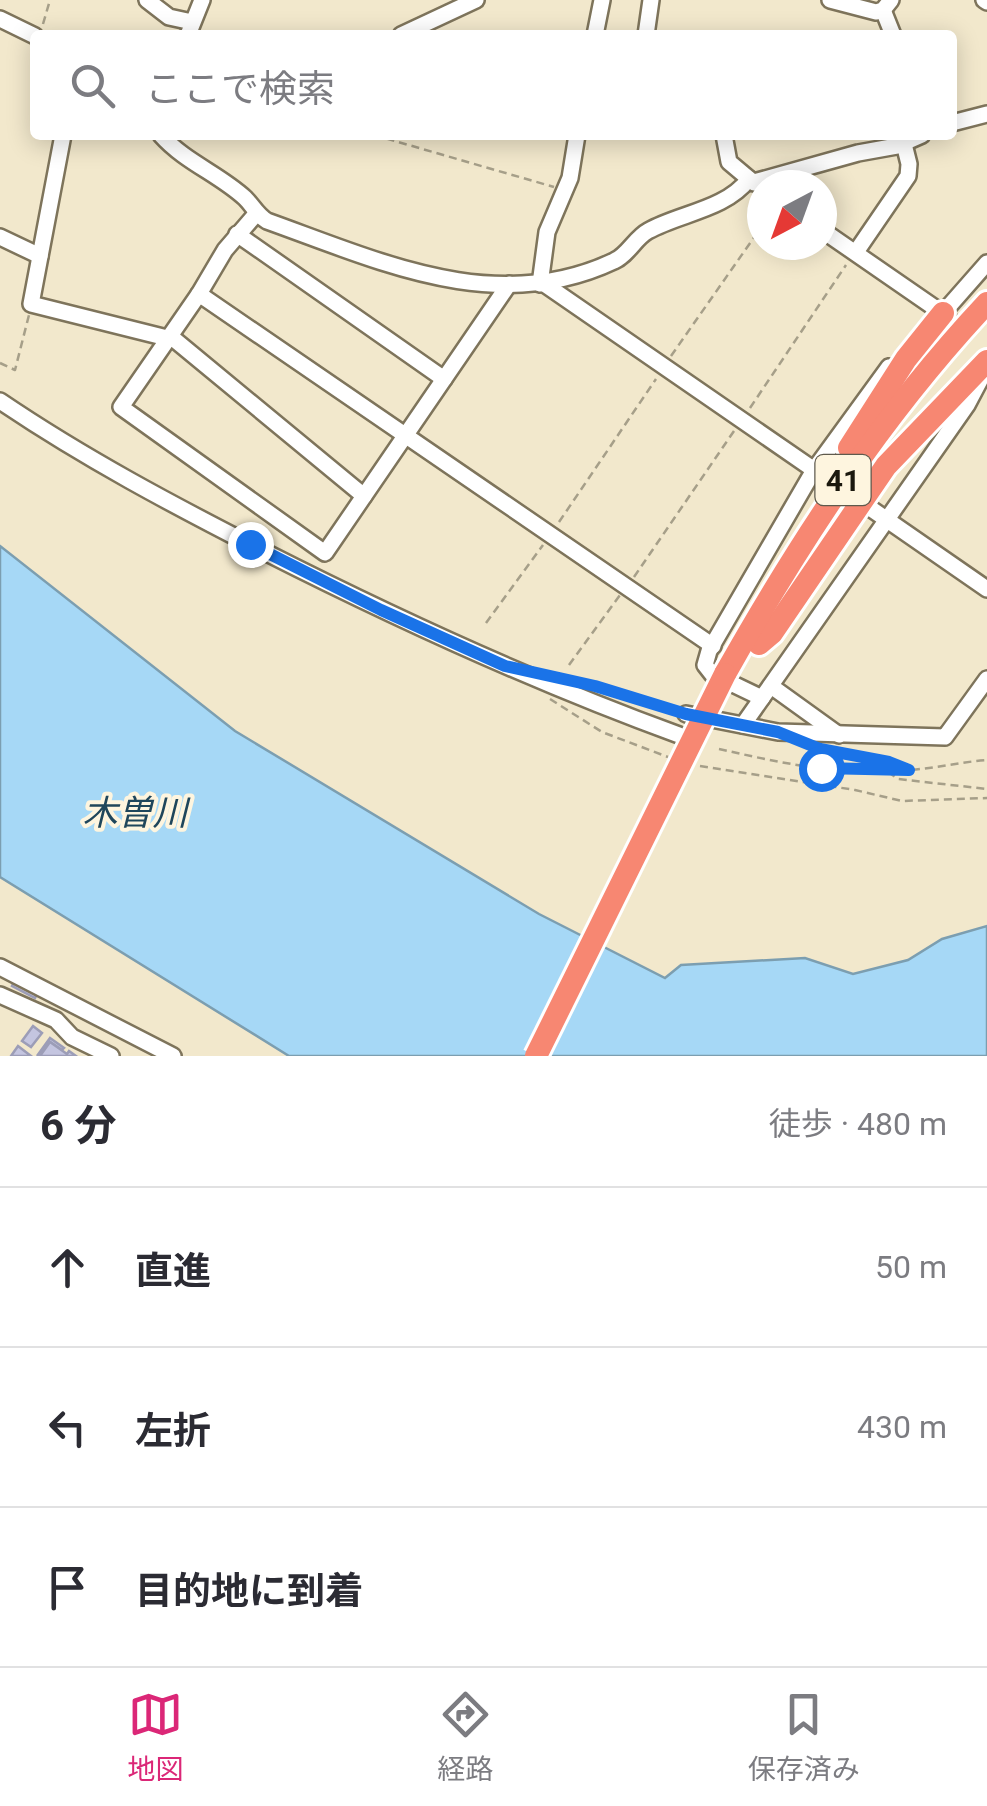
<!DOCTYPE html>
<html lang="ja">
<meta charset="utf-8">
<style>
body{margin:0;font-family:Roboto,"Noto Sans JP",sans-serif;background:#f2f2f3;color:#2b2b33}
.compass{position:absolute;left:747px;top:170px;width:90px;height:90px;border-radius:50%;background:#fff;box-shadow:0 5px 25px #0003;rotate:221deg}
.stop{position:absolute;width:30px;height:30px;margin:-22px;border:8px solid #1a73e8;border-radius:50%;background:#fff}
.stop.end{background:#1a73e8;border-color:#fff;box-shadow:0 2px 10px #0008}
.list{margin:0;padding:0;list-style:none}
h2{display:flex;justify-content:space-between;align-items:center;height:130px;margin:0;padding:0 40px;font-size:42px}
h2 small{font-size:32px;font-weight:400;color:#7c7c81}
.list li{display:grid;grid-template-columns:65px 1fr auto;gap:30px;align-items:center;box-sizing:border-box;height:160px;padding:0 40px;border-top:2px solid #e1e1e2}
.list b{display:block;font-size:38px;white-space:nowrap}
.list em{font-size:32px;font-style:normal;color:#7c7c81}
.icon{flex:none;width:55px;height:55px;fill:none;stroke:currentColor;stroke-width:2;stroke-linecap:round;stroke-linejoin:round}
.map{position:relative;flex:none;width:987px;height:1056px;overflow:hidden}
.search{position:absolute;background:#fff;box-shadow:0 5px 25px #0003;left:30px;right:30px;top:30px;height:110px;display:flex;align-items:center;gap:25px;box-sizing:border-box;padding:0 35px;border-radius:10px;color:#7c7c81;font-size:38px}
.sheet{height:610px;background:#fff}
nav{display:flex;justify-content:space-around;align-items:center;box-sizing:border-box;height:140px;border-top:2px solid #e1e1e2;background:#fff;font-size:28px;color:#7c7c81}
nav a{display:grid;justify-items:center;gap:5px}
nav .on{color:#db2777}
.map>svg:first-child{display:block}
.water{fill:#a6d8f6;stroke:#7c9eb0;stroke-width:2.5}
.building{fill:#c4c5e0;stroke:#9c9db7;stroke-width:2.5}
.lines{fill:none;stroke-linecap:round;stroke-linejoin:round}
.minor-casing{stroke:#7e745b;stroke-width:20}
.highway-casing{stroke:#fff;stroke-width:28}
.path{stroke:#a69f89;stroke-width:2.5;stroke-dasharray:8 5;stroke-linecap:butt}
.minor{stroke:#fff;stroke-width:15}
.highway{stroke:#f78772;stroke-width:22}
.highway-bridge-casing{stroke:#fff;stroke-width:28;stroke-linecap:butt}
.highway-bridge{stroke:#f78772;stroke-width:22}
.route{stroke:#1a73e8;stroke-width:12}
.labels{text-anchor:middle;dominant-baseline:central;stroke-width:8;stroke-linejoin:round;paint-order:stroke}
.shield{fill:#fef5df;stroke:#5f5a4d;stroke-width:2.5}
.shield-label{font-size:30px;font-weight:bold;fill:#1b180e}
.water-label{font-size:35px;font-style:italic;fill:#1f465b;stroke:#fef5df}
</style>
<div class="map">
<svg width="987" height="1056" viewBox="0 0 987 1056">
<rect width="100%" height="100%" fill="#f2e8cc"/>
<!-- water -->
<path class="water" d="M0,546L235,731L539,914L665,978L681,965L805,958L853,974L908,960L942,939L987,926V1056H289L0,877Z"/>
<!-- building -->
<g class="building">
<path d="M15,980L38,992L35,998L12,986Z"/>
<path d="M33,1026L42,1033L31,1047L22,1041Z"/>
<path d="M50,1038L64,1048L62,1050L50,1042L37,1056Z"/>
<path d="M50,1042L67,1054L69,1051L76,1056H40Z"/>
<path d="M18,1046L31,1056H11Z"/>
</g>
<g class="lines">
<defs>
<g id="minor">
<path d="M147,0L169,17L192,22"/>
<path d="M830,0L876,12L883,10L891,0"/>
<path d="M984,0L987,2"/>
<path d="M883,10L893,35"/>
<path d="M0,19L35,36"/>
<path d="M188,35L202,0"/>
<path d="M401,35L476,0"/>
<path d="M595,35L602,0"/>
<path d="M646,35L651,0"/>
<path d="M952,123L987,114"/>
<path d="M63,135L31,304L175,340L364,496"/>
<path d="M161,135C185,162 219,174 245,198C253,206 257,215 267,221C379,261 496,317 614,261C628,255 635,238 648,231C680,213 725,210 749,179"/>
<path d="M724,135L729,162L754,183"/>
<path d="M754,182L858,153L897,146L922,135"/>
<path d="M256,214L225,250L199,294L121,407L325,553L509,284"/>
<path d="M822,230L948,317"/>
<path d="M237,234L444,379"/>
<path d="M0,237L40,256"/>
<path d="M856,252L908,176L909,164L904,144L908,139"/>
<path d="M543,283L820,474"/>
<path d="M540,284L547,232L570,178L577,135"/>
<path d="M199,294L713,646"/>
<path d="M943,313L987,263"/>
<path d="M0,401C84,458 173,505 263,551C399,620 536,683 679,735"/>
<path d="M870,508L987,589"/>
<path d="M771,686L839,735"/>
<path d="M762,698L712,674L705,665L709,651L814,470L889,367"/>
<path d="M686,714L778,732L945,737L987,679"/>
<path d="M743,725L967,405L985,371"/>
<path d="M0,967L173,1056"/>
<path d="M0,995L56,1020L72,1037L111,1056"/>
</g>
<g id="highway">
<path d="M849,448L906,359L943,313"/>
<path d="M759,644L772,633L886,466L987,361"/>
<path d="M725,674C800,541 882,415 987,303"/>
</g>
</defs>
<!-- minor casing -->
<use href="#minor" class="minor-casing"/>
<!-- highway casing -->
<use href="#highway" class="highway-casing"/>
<!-- path -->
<g class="path">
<path d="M43,24L50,0"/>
<path d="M374,135L554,187"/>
<path d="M671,356L762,226"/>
<path d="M0,363L15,370L29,315"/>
<path d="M750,408L846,265"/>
<path d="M559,522L656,379"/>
<path d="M634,577L734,431"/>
<path d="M486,623L543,545"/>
<path d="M569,665L620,595"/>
<path d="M579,682L672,710"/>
<path d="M550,699L602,732L668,757"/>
<path d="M817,747L889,762L906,769"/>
<path d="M719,749C781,763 845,777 910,770C936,768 961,762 987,760"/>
<path d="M700,766L855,790L902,801L987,798"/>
<path d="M888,772L898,779L987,789"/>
</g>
<!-- minor -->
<use href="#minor" class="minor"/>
<!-- highway -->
<use href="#highway" class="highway"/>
<defs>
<path id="highway-bridge" d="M536,1056L725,674"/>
</defs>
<!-- highway-bridge casing -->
<use href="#highway-bridge" class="highway-bridge-casing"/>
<!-- highway-bridge -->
<use href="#highway-bridge" class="highway-bridge"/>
</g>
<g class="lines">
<!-- route -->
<path class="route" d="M250,544L381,610L505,666L595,686L686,714L778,732L820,749L889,762L909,770L821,768"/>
</g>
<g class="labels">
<!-- shield labels -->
<rect class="shield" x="815.5" y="455" width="55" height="50" rx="8"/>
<g class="shield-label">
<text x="843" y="480">41</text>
</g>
<!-- water labels -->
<g class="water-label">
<text x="135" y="813">木曽川</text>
</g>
</g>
</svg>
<svg class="compass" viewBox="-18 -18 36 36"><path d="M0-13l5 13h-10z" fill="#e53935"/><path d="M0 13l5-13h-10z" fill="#7c7c81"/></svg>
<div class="stop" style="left:821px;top:768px"></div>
<div class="stop end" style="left:250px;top:544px"></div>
<div class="search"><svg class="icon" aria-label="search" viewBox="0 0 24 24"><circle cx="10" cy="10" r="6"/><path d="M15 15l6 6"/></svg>ここで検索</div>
</div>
<section class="sheet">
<h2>6 分<small>徒歩 · 480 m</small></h2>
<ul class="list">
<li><svg class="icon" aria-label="ahead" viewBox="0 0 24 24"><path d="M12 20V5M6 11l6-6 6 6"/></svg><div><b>直進</b></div><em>50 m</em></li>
<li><svg class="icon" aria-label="left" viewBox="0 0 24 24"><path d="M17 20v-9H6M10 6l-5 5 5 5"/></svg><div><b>左折</b></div><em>430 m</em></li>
<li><svg class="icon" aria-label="arrive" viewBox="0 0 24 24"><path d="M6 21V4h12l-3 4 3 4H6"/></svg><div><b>目的地に到着</b></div></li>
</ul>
</section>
<nav>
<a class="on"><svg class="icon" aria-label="map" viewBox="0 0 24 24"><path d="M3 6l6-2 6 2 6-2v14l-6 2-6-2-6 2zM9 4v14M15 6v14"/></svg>地図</a>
<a><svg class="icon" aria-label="directions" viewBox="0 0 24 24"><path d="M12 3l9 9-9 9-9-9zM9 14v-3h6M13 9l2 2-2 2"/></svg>経路</a>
<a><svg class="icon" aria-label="saved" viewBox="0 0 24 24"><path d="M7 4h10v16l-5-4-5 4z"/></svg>保存済み</a>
</nav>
